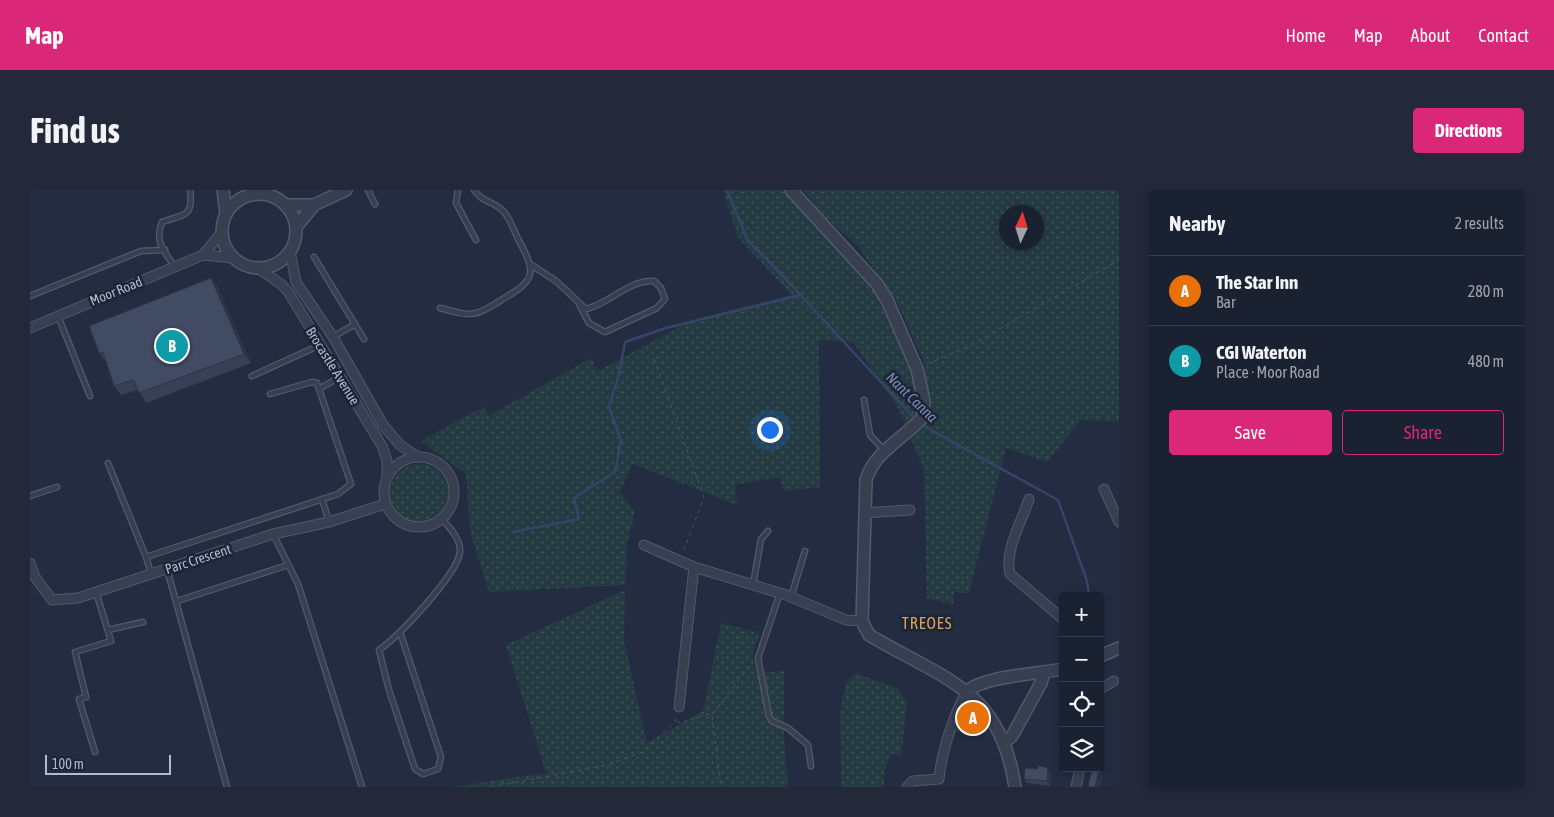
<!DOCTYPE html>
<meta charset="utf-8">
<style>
body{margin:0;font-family:"Asap Condensed",sans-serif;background:#232939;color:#f1f3f6}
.controls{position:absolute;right:15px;bottom:15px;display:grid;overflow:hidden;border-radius:5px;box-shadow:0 2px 8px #0003}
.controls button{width:45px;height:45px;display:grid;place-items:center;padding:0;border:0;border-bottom:1px solid #383e4d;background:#1a2131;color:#f1f3f6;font:25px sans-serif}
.compass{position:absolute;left:969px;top:15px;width:45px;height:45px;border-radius:50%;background:#1a2131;box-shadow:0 2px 8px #0003;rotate:4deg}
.scale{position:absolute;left:15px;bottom:12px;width:126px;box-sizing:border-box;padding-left:5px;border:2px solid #b4bacb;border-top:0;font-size:14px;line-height:18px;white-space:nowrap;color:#b4bacb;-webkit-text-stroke:4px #1c2436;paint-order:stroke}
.you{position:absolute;left:739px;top:239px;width:18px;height:18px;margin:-12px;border:4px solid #fff;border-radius:50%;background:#1a73e8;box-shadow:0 0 0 8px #1a73e833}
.badge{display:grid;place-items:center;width:32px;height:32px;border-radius:50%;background:#db2777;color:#fff;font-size:16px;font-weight:700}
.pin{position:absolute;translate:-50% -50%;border:2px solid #fff;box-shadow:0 1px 5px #0006}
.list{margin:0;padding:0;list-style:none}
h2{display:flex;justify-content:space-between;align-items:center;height:65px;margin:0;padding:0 20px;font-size:21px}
h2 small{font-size:16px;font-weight:400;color:#9fa3ab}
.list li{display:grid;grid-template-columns:32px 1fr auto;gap:15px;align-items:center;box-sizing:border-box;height:70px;padding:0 20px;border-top:1px solid #383e4d}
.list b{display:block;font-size:19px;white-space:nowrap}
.list p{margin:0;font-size:16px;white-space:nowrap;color:#9fa3ab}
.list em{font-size:16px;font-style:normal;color:#9fa3ab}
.actions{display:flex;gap:10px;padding:15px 20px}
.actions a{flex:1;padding:11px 0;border:1px solid #db2777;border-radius:5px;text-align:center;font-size:18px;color:#db2777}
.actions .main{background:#db2777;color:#fff}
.icon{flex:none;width:28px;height:28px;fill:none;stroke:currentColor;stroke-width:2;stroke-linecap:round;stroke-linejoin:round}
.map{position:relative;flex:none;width:1089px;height:597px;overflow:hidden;border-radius:5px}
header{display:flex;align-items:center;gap:30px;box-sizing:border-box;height:70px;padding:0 25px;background:#db2777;color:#fff}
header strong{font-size:24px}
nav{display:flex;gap:28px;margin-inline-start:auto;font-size:18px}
.intro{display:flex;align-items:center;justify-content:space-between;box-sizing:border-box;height:120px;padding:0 30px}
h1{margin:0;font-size:35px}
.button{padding:12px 22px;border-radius:5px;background:#db2777;color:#fff;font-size:18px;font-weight:700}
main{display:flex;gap:30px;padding:0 30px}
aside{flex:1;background:#1a2131;border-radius:5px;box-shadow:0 2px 8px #0003}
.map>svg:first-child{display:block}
.grass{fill:url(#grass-dots);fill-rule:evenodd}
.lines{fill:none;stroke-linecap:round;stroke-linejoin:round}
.stream{stroke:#354569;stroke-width:2.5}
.service-casing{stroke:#525a6b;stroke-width:7}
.minor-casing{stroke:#525a6b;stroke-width:11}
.tertiary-casing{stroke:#525a6b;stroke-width:14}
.path{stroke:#43585f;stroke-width:1;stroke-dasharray:4 4;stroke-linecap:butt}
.service{stroke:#373f51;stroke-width:4.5}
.minor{stroke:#373f51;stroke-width:9}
.tertiary{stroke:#373f51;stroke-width:11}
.wall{fill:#384056}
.shaded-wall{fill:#2e3446}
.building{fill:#414b64;stroke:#2e3446}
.labels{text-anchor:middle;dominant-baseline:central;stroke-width:5;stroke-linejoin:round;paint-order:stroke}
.street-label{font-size:14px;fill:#b4bacb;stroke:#1c2436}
.water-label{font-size:15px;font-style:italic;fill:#798cb5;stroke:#1c2436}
.quarter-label{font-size:16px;letter-spacing:1px;fill:#dea45c;stroke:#1c2436}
</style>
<header>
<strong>Map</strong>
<nav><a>Home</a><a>Map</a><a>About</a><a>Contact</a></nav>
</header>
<div class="intro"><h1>Find us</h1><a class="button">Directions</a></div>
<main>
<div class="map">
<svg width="1089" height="597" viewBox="0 0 1089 597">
<defs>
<pattern id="grass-dots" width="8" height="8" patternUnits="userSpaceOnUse" patternTransform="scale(1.25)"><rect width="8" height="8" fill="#253b42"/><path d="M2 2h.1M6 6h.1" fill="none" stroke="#42555c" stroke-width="1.8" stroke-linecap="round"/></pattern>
</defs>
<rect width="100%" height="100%" fill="#232c41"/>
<!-- grass -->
<g class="grass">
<path d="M693,0H758L840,93L853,114L889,201L888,225L876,237L867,216L823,152L789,150L790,297L754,301L750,287L705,295L707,315L603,274L590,302L605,322L597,354L596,395L459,402L440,343L436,284L391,251L455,216L458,226L561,168L568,181L662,130L762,105L708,48Z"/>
<path d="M773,0H1089V232L1051,230L1017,272L976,258L939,403L924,402L923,414L897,409L894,279L881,249L895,233L899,218L893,170L869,116L828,56L794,26ZM976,22H1006V52H976Z"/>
<circle cx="389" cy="303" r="29"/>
<path d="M595,400L594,450L617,553L673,521L691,433L730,443L722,465L727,483L754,481V547L758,597H421L516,583L476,455Z"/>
<path d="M826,483L867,498L877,512L871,567L860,563L854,587V597H811L810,522L816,492Z"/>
</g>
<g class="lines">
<!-- stream -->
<g class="stream">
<path d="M697,0L718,51L752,85L886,230"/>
<path d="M890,234L1028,310L1057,391L1059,406"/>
<path d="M483,342L549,329L544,308L585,282L591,250L579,217L589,185L595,152L636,138L770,105"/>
<path d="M1070,472L1081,468"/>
</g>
<defs>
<g id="service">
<path d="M338,0L345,14"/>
<path d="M428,0L426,13L446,50"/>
<path d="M284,67L334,149"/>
<path d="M500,74L526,91L556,119C581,113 598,90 624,91L631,98L635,109L627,118L575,142L559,133L549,114"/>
<path d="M144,76C134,60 124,52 132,32C153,24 164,28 160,0"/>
<path d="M0,106L111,61L135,60"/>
<path d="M410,118C443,127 444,127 473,109C507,89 506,82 488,49C484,40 480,29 474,22C466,12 451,12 444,0"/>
<path d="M28,126L60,206"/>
<path d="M303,147L325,134"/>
<path d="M222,186L290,155"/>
<path d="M289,199L310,187"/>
<path d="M834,210L840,245L854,260"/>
<path d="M78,273L116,367L121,383"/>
<path d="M0,306L27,297"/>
<path d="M292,309L299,332"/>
<path d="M243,344L268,394L332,597"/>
<path d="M116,367L308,304L321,294L287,193L282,192L240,204"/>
<path d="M137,379L197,597"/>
<path d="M723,395L731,349L738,341"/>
<path d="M750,403L728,468L739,526L742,531L758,538L778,555L781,576"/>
<path d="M761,407L775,361"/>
<path d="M147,411L258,375"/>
<path d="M78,440L113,432"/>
<path d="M370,442L411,567L408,579L393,584L385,579L359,500L349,460C369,446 427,385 430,362C431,349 419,337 412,329"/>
<path d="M65,562L49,509L56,507L45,462L81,451L66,402"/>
</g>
<g id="minor">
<path d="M260,61L266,92L303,147L353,235L370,255L388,267"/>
<path d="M173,65L192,42"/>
<path d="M228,78L252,95L259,103L352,256L357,270V286"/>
<path d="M0,138L173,65L203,68"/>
<circle cx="389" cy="302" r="35"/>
<path d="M1074,299L1089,332"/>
<path d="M999,309C992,331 974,361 980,384L1033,429"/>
<path d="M834,323L880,320"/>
<path d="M614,355L664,377L756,405L816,430L832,431"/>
<path d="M0,373L5,387L22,410L48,408L243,344L299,332L355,314"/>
<path d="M1070,499L1084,491"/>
<path d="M649,517L664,377"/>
<path d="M877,597L883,591L909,589C911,564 924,523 937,501"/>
<path d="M1046,597L1050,578"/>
</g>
<g id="tertiary">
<path d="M193,0L196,24"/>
<path d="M761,0L847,94L857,110L887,179L894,211L892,228C873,249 844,262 836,290L832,431L839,445C913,489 971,499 985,597"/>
<circle cx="229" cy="41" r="37"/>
<path d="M255,15H284L316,0"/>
<path d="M266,37L284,15"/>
<path d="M1070,466L1089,458"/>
<path d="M937,501C956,486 1007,484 1033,479"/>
<path d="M975,552L982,546L1011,493L1014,483"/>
</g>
</defs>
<!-- service casing -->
<use href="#service" class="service-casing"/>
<!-- minor casing -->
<use href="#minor" class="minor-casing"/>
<!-- tertiary casing -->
<use href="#tertiary" class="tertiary-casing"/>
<!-- path -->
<g class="path">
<path d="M624,169L674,307L653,363"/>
<path d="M897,174L940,156L1089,70"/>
<path d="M682,526L691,597"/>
<path d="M646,531L651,533L676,524L682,525L722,473"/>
<path d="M461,597L577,575L613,562L645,531L647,525"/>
</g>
<!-- service -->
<use href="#service" class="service"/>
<!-- minor -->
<use href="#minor" class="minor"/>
<!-- tertiary -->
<use href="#tertiary" class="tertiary"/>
</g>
<!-- wall -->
<g class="wall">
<path d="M181,88L188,97L221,173L116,213L108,200L91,205L84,196L76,172L69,163Z"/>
<path d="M930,511L958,539L957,544L951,541L948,548L939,543L937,546L927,541L922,534Z"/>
<path d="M1033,533V565H1031L1028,560Z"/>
<path d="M1016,577L1021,585L1020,596L997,593L994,589L1007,579Z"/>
</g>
<!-- shaded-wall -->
<g class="shaded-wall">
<path d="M181,88L188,97L221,173L214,164Z"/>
<path d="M953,532L958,539L957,544L952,537Z"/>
<path d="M946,534L951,541L948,548L943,541Z"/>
<path d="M934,536L939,543L937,546L932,539Z"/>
<path d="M1018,580L1021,585L1020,596L1017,591Z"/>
<path d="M1069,581L1073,585L1070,597H1065Z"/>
</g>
<!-- building -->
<g class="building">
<path d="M181,88L214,164L109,203L103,190L84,196L73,162L69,163L59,136Z"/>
<path d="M930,511L942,516L953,532L952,537L946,534L943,541L934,536L932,539L922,534Z"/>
<path d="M1032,533H1033V561L1028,560Z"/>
<path d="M1008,576L1016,577L1018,580L1017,591L994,589L995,578L1007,579Z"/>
<path d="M1062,579L1069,581L1065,597H1058Z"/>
</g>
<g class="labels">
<!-- street labels -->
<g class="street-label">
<text transform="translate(86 101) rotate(-22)">Moor Road</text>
<text transform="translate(303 176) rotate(58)">Brocastle Avenue</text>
<text transform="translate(168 369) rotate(-18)">Parc Crescent</text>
</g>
<!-- water labels -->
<g class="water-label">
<text transform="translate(882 207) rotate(44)">Nant Canna</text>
</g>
<!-- quarter labels -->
<g class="quarter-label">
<text x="897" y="433">TREOES</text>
</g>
</g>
</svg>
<div class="controls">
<button>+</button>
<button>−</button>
<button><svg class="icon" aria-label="locate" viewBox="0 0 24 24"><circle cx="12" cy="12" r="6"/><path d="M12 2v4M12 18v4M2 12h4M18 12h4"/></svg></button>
<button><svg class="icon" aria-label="layers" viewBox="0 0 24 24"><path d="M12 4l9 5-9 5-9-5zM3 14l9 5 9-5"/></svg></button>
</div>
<svg class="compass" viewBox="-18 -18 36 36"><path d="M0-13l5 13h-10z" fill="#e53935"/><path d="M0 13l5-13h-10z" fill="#9fa3ab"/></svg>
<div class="scale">100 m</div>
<div class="you"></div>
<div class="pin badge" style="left:943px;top:528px;background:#e8710a">A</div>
<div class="pin badge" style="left:142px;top:156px;background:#0f9aa8">B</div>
</div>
<aside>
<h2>Nearby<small>2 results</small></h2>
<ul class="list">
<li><span class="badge" style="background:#e8710a">A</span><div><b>The Star Inn</b><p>Bar</p></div><em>280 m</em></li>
<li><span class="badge" style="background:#0f9aa8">B</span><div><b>CGI Waterton</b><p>Place · Moor Road</p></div><em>480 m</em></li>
</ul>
<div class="actions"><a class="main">Save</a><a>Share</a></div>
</aside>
</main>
